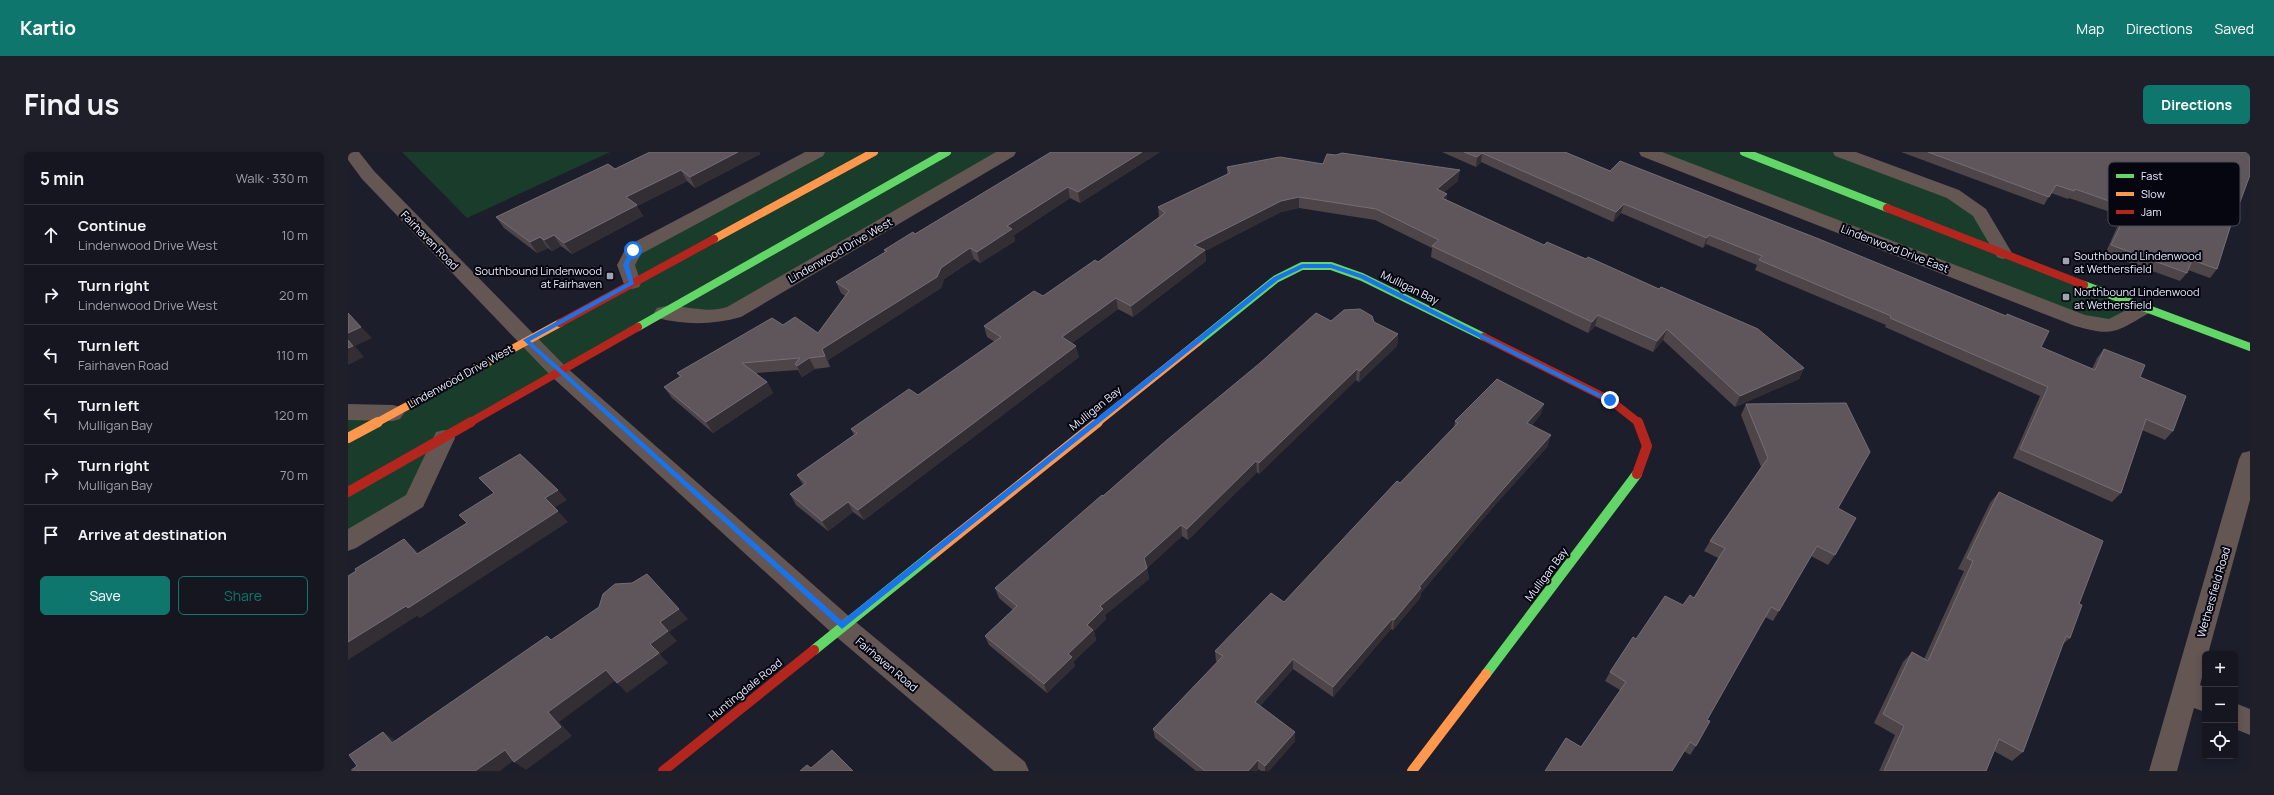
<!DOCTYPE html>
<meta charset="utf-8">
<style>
body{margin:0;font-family:Manrope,sans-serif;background:#1e1f29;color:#f1f3f6}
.controls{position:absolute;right:12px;bottom:12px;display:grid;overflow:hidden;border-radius:6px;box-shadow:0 2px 6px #0003}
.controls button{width:36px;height:36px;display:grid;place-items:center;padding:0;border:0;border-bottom:1px solid #34353e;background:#151620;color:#f1f3f6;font:20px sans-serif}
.stop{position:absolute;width:12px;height:12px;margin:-9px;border:3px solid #1a73e8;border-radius:50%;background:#fff}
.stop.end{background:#1a73e8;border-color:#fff;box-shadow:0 1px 4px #0008}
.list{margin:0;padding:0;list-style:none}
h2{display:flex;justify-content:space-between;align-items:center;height:52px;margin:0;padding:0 16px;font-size:17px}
h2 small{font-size:13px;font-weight:400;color:#9d9fa5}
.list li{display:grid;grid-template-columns:26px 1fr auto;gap:12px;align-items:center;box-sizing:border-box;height:60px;padding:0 16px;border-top:1px solid #34353e}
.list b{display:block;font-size:15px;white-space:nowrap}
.list p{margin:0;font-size:13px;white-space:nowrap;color:#9d9fa5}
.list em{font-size:13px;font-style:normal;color:#9d9fa5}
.actions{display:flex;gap:8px;padding:12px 16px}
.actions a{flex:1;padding:9px 0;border:1px solid #0f766e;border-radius:6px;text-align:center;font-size:14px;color:#0f766e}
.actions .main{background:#0f766e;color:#fff}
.icon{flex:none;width:22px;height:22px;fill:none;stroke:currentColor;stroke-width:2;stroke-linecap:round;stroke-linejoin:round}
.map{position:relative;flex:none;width:1902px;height:619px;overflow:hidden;border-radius:6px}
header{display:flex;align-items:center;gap:24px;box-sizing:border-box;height:56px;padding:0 20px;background:#0f766e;color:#fff}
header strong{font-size:19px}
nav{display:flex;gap:22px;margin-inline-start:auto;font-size:14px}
.intro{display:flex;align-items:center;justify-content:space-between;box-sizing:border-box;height:96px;padding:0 24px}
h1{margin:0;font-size:28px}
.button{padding:10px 18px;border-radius:6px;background:#0f766e;color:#fff;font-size:14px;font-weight:700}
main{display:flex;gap:24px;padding:0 24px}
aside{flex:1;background:#151620;border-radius:6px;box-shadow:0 2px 6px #0003}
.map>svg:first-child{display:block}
.green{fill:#1a3d2b}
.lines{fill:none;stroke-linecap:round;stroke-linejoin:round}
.street{fill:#635653;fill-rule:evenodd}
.fast-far1{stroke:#63d668;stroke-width:8}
.fast{stroke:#63d668;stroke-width:10}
.slow-far1{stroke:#ff974d;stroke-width:8}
.slow{stroke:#ff974d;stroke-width:10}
.jam-far1{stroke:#b3261e;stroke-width:8}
.jam{stroke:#b3261e;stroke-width:10}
.wall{fill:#4e4548}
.shaded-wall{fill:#332e34}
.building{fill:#5e565b;stroke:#746e74}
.route{fill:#1a73e8}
.poi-dot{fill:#a1a3b3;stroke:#05060f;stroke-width:1.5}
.labels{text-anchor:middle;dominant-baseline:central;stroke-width:4;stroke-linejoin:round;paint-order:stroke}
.street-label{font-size:11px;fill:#e8ebfc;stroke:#05060f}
.poi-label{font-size:11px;fill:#e8ebfc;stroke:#05060f;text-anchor:start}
.key{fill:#05060f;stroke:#494b56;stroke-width:1}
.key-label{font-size:11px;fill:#e8ebfc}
</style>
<header>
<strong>Kartio</strong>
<nav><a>Map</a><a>Directions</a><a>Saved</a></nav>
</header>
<div class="intro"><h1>Find us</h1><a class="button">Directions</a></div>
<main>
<aside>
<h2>5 min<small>Walk · 330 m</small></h2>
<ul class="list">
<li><svg class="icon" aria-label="ahead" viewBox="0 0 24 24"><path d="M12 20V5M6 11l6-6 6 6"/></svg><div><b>Continue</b><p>Lindenwood Drive West</p></div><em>10 m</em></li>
<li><svg class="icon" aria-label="right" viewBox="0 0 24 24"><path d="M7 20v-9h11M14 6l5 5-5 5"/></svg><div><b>Turn right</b><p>Lindenwood Drive West</p></div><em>20 m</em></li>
<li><svg class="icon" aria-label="left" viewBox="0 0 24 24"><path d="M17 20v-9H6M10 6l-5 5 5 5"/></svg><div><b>Turn left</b><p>Fairhaven Road</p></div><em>110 m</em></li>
<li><svg class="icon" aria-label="left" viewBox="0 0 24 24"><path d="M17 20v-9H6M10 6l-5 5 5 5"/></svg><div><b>Turn left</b><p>Mulligan Bay</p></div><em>120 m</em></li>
<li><svg class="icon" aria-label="right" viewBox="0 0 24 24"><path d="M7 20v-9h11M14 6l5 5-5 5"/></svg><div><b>Turn right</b><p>Mulligan Bay</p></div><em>70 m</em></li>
<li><svg class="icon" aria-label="arrive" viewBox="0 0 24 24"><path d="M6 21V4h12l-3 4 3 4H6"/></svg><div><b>Arrive at destination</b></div></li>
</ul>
<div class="actions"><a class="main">Save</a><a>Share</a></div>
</aside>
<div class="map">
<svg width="1902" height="619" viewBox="0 0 1902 619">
<rect width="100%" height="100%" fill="#1c1e2b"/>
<!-- green -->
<g class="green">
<path d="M54,0H262L119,66Z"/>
<path d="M469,0H660L386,160L315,161L96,285L67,349L0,389V260L45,261L284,131L285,98Z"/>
<path d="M1299,0H1493L1605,42L1632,61L1655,102L1794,156L1764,174Z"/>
</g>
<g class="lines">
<!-- street -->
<g class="street">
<path d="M0,0H11L26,19L218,215L503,466L677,610L681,619H646L485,482L204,225L14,27L0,8Z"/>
<path d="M457,0H477L475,4L293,102L287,113L293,131L291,135L284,137L277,135L269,113L279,94Z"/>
<path d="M648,0H668L666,4L393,165C365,173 337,173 309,166L306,161L309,156C331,150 355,163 379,155Z"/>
<path d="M1291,0H1314L1737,163L1761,167L1794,150L1801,151L1804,156L1801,161C1768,180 1766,185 1727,174L1293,4Z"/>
<path d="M1485,0H1508L1611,38L1638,57L1664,101L1661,105L1655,107L1649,105L1625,64L1599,46L1487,4Z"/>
<path d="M0,252L45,253L52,255L56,261L52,267L45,269L0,268Z"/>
<path d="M96,278L104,280L107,286L75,355L8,396L0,399V377L58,343L88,280Z"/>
<path d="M1902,299V348L1860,502H1857V514L1852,533L1857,535V560L1846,556L1829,619H1801L1891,307L1894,301Z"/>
<path d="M1887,551L1902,557V583L1887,577Z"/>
</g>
<!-- fast-far1 -->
<g class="fast-far1">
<path d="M1396,0L1539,56"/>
<path d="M1736,133L1902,195"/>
<path d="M290,175L599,0"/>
<path d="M850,190L928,127L954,114H983L1014,125L1136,185"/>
</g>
<!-- fast -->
<g class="fast">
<path d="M466,498L584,403"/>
<path d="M1138,522L1289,322"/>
</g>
<!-- slow-far1 -->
<g class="slow-far1">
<path d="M366,87L526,0"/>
<path d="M28,271L212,171"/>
<path d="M749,271L850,190"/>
</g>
<!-- slow -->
<g class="slow">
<path d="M0,286L30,270"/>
<path d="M584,403L750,270"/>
<path d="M1064,619L1138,522"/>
</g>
<!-- jam-far1 -->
<g class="jam-far1">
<path d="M1539,56L1736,133"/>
<path d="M212,171L366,87"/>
<path d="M1136,185L1262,248L1291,271"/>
<path d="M121,271L290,175"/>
</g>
<!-- jam -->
<g class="jam">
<path d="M1289,322L1299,294L1290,270"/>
<path d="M0,340L123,270"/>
<path d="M315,619L466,498"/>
</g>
</g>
<!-- wall -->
<g class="wall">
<path d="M302,0H411L412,2L347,36L339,29L289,54L295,64L224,102L213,94L204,99L200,96L189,101L156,76L148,65L267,17Z"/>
<path d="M812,0L732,51L722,46L666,83L667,89L632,111L626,107L596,127L593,136L480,208L482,215L467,217L454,225L450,218L408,221L419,230L425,241L365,281L324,246L316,235L332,225L329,221L435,173L470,181L497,144L493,141L488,130L537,100L536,98L567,82Z"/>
<path d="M1094,0H1217L1744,217L1749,206L1756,197L1792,225L1825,279L1817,288L1794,278L1773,341L1764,350L1665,306L1692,244L1537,175L1538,173L1407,118L1409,113L1358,92L1355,96L1273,61L1265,70L1133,10L1128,15Z"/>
<path d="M1553,0H1902L1892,50L1889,55L1869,117L1862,126L1840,118L1839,121L1832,129L1757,102L1774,64L1721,46L1720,47L1703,41L1696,53Z"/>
<path d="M975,12L1110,29L1096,40L1099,48L1456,216L1451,227L1387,255L1315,188L1305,200L1247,174L1240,181L1083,105L1084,96L1027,68L951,56L933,60L857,99L858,109L785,165L770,157L724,191L731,205L516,368L505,360L480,379L448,353L442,342L455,333L449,323L506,283L503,277L570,243L647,190L639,185L636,174L695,144L750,110L811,65L810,55L879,22V15Z"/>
<path d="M983,169L1026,170L1050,182L1049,194L1011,230L1008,228L911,322L909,320L840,388L834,384L799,416L801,427L757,463L758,467L746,479L748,488L725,510L727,514L699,541L641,493L637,484L665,458L651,446L647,436L755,344Z"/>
<path d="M1398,252L1490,356L1487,403L1480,413L1463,404L1431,459L1425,469L1417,465L1359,568L1348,594L1342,603L1336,599L1233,595L1272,538L1257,529L1262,520L1288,487L1346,446L1370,406L1356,399L1362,389L1413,315L1393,263Z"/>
<path d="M1193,262L1184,273L1200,294L1146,354L1073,441L1072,446L1045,478L1043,477L985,545L945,517L912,554L947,580V589L921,619H913L910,617L909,619H848L807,586L805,577L870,510L868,509L867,499L936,450L1106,275L1107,269Z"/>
<path d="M1651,340L1731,452L1722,486L1714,493L1675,600L1664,609L1646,599L1638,619H1531L1547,583L1526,571L1555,510L1564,500L1576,507L1616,419L1610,417L1642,351Z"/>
</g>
<!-- shaded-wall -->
<g class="shaded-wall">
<path d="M390,0H411L412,2L347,36L342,25Z"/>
<path d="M794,0H812L732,51L730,40Z"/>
<path d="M1134,1L1133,10L1128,15L1129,5Z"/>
<path d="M333,18L339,29L289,54L295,64L224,102L216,91L278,45Z"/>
<path d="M1112,18L1110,29L1087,48L1089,37Z"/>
<path d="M720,35L722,46L666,83L667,89L632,111L629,100L659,74Z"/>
<path d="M1099,42L1098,53L1094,46Z"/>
<path d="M951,45V56L933,60L857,99L858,109L785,165L783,154L846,93L933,49Z"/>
<path d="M1276,52L1273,61L1265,70L1268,60Z"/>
<path d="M206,83L213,94L204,99L196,88Z"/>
<path d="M1361,83L1358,92L1355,96L1359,86Z"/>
<path d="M192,85L200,96L189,101L182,90Z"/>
<path d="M622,96L626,107L596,127L593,136L480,208L482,215L474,197L593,116Z"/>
<path d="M768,146L770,157L717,196L714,185Z"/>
<path d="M1250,163L1247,174L1240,181L1244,170Z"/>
<path d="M13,175L24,186L7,194L16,205L0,213V181Z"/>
<path d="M1319,177L1315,188L1305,200L1309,189Z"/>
<path d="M1050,182L1049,194L1011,230L1012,219Z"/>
<path d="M728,194L731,205L516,368L510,358Z"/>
<path d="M461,206L467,217L454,225L449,214Z"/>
<path d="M1456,216L1451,227L1387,255L1392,244Z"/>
<path d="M1009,217L1008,228L911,322V311Z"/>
<path d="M419,230L425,241L365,281L358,270Z"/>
<path d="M1196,252L1193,262L1177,281L1179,271Z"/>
<path d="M1203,283L1200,294L1146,354L1073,441L1072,446L1045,478L1046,468L1071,435L1149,344Z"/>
<path d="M908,309L909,320L840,388L839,377Z"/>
<path d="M210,338L219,348L206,356L197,346Z"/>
<path d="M500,350L505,360L480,379L474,369Z"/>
<path d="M210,359L220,370L72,466L69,464L0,508V490Z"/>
<path d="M833,373L834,384L798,417L796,406Z"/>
<path d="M56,387L68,398L80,413L69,402Z"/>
<path d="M799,416L801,427L757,463L758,467L746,479L748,488L725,510L727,514L699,541L696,532L720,502L739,473L752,454Z"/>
<path d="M331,457L340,467L321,480L329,489L312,502L320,511L279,541L269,531L302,492L312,470Z"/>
<path d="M1044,467L1043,477L985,545V535Z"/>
<path d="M945,507V517L908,559L907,550Z"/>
<path d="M258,518L268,528L211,570L224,584L178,618L166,610L200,560Z"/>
<path d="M35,580L48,589L44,591Z"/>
<path d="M947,580V589L921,619H917V614Z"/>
<path d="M157,598L169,606L152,619H127Z"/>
<path d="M910,608V617L909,619H900Z"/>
</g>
<!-- building -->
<g class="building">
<path d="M302,0H390L342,25L333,18L278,45L289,53L216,91L206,83L196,88L192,85L182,90L148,65L260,12L267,17Z"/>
<path d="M703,0H794L730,40L720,35L659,74L664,77L629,100L622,96L593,116L589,125L474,197L477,204L461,206L449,214L447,212L452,206L394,211L419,230L358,270L316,235L333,224L329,221L424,166L435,173L447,165L470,181L501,139L488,130L539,99L536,98L565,80L567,82Z"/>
<path d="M1116,0H1217L1262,19L1272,9L1471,87L1658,164L1659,162L1701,179L1693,195L1747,218L1756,197L1797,213L1792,225L1838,244L1825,279L1798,267L1773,341L1672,297L1700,235L1542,166L1543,164L1411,108L1414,104L1361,83L1359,86L1276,52L1268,60L1134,1L1129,5Z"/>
<path d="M1580,0H1902V23L1892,50H1890L1869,117L1844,108L1839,121L1763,93L1781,56L1727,37L1726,39L1708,33L1701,45Z"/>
<path d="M994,1L1112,18L1089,37L1099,42L1094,46L1196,93L1199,90L1238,107L1240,105L1311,137L1313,135L1410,177L1456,216L1392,244L1319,177L1309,189L1250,163L1244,170L1084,94L1091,88L1028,57L951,45L933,49L846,93L857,98L783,154L768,146L714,185L728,194L510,358L500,350L474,369L442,342L458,331L449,323L509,281L503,277L561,237L570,243L653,185L636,174L686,139L695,144L747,108L750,110L817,61L810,55L882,21L879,15L932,5L975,12L979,2L988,3Z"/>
<path d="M1012,157L1024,164L1026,170L1050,182L1012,219L1009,217L911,311L908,309L839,377L833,373L796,406L799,416L752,454L755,457L739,473L745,478L720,502L724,505L696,532L637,484L669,454L647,436L754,343L755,344L819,288L912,211L968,161L983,169L996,158Z"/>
<path d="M0,161L13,175L0,181Z"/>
<path d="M0,188L5,194L0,196Z"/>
<path d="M1149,227L1196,252L1179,271L1203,283L1149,344L1071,435L1073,436L1046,468L1044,467L985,535L945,507L907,550L947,580L917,614L910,608L900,619H857L805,577L875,504L867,499L923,441L936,450L1049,329L1052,331L1110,271L1107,269Z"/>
<path d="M1498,251L1522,300L1490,356L1508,366L1487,403L1469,394L1431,459L1423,455L1359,568L1362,569L1348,594L1342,590L1324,619H1197L1218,586L1233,595L1278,530L1262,520L1285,485L1288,487L1317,444L1335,453L1342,443L1346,446L1377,396L1362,389L1420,306L1398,252Z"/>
<path d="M172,302L210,338L197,346L210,359L60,456L58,454L0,490V424L8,419L7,417L56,387L69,402L119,371L111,363L146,341L131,326Z"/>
<path d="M1651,340L1755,389L1731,452L1734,453L1722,486L1718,484L1675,600L1651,587L1638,619H1536L1556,574L1535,562L1564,500L1580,509L1625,409L1619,406Z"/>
<path d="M299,422L331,457L312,470L320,479L302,492L311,501L269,531L258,518L200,560L213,575L166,610L157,598L127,619H2L9,614L1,603L35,580L44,591L199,484L203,488L251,455L255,442L267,432L284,431Z"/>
<path d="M484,598L505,619H452L459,613L463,616Z"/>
</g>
<!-- route -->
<path class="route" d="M283,96L287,98L281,113L286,132L182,189L494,469L926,125L954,112H983L1016,123L1265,248L1260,250L1012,126L983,116H955L930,128L494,477L175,188L281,130L275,113Z"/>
<!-- markers -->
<g class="poi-dot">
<rect x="1714" y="105" width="8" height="8" rx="2"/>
<rect x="258" y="120" width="8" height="8" rx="2"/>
<rect x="1714" y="141" width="8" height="8" rx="2"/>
</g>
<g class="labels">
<!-- street labels -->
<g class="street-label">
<text transform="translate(82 88) rotate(46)">Fairhaven Road</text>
<text transform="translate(1547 96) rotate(21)">Lindenwood Drive East</text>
<text transform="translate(492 98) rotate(-30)">Lindenwood Drive West</text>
<text transform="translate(1062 135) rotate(26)">Mulligan Bay</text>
<text transform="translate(112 224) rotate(-29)">Lindenwood Drive West</text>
<text transform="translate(747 256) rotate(-39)">Mulligan Bay</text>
<text transform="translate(1198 422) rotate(-53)">Mulligan Bay</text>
<text transform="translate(1865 440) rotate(-74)">Wethersfield Road</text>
<text transform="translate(539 512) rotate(40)">Fairhaven Road</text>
<text transform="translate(397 537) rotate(-39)">Huntingdale Road</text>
</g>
<!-- poi labels -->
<g class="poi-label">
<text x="1726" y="103">Southbound Lindenwood<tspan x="1726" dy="13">at Wethersfield</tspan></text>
<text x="254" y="118" text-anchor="end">Southbound Lindenwood<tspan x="254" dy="13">at Fairhaven</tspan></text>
<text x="1726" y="139">Northbound Lindenwood<tspan x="1726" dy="13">at Wethersfield</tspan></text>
</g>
</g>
<!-- legend -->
<rect x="1760" y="10" width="132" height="64" rx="6" class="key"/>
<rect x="1768" y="22" width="18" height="4" fill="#63d668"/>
<rect x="1768" y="40" width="18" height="4" fill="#ff974d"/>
<rect x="1768" y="58" width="18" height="4" fill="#b3261e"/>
<g class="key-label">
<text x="1793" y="28">Fast</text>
<text x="1793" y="46">Slow</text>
<text x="1793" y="64">Jam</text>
</g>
</svg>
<div class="controls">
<button>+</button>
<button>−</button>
<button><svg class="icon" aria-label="locate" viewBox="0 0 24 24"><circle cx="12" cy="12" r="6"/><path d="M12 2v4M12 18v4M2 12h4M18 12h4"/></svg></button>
</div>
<div class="stop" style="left:285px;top:98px"></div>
<div class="stop end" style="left:1262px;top:248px"></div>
</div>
</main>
